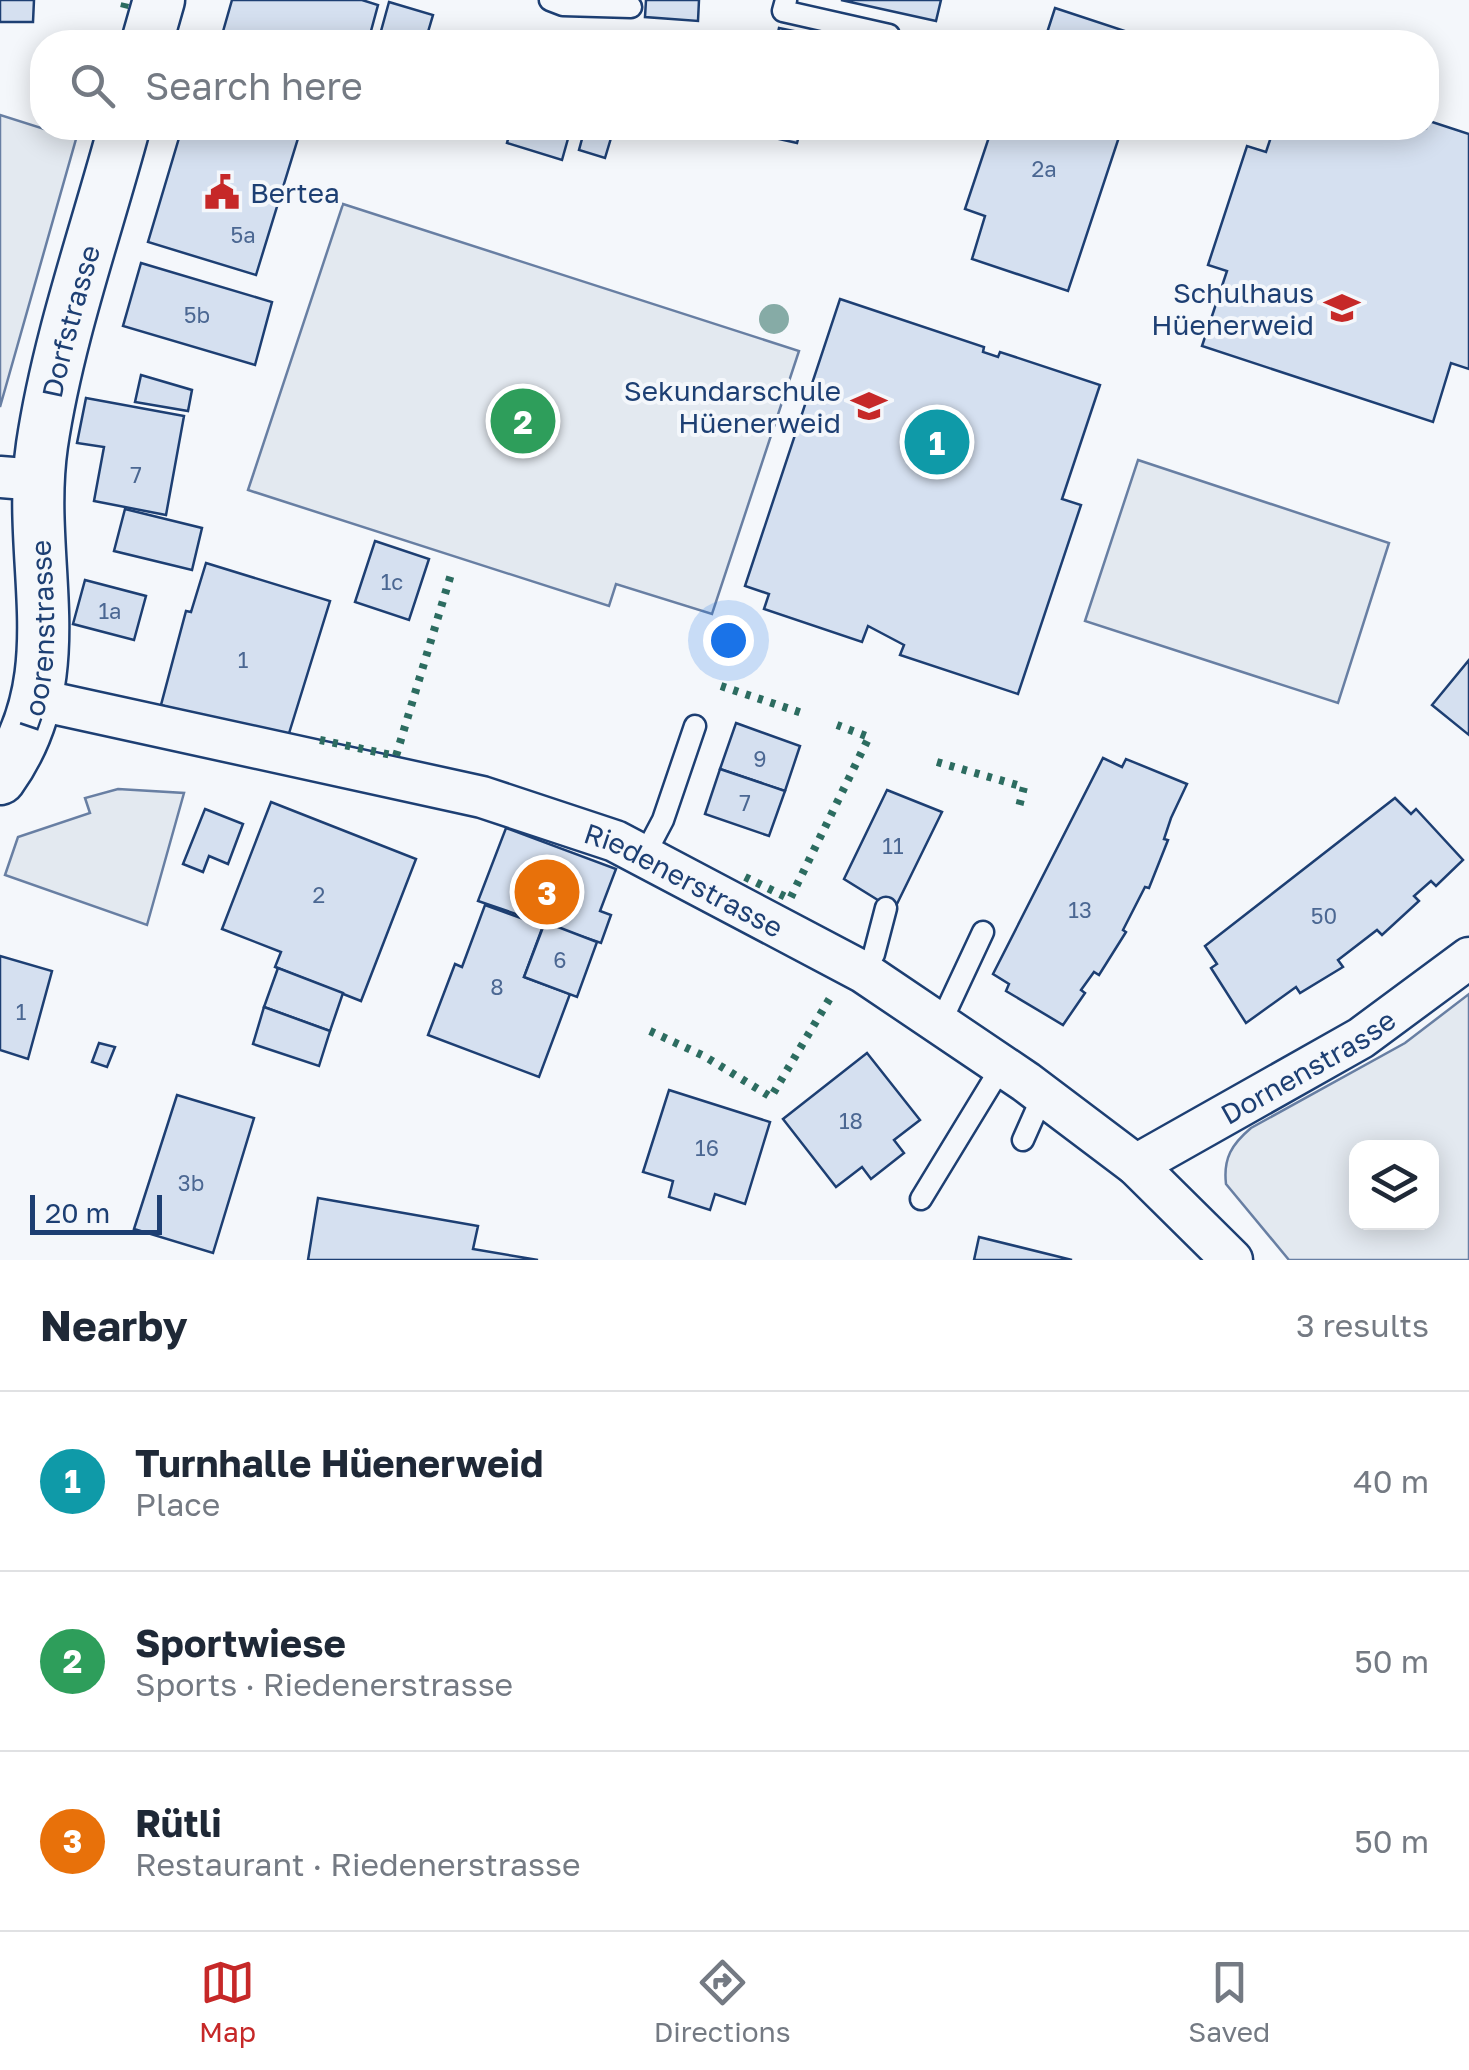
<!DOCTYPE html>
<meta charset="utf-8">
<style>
body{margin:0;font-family:"Golos Text",sans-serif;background:#f2f2f3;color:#1f2937}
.controls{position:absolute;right:30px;bottom:30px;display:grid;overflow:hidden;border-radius:20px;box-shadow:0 5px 25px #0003}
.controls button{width:90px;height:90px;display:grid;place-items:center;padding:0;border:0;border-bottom:2px solid #e0e1e3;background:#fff;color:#1f2937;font:50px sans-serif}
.scale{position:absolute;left:30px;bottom:25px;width:132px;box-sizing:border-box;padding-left:10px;border:5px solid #1d3f73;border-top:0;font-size:28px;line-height:35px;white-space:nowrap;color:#1d3f73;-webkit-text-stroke:8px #f4f7fb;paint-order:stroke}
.you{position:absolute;left:728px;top:640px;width:35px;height:35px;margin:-25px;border:8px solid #fff;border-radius:50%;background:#1a73e8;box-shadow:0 0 0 15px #1a73e833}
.badge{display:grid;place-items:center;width:65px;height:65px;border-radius:50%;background:#c62828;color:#fff;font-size:32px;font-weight:700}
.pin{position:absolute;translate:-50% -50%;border:5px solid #fff;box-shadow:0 2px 10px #0006}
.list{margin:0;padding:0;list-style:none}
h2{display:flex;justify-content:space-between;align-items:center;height:130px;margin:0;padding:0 40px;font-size:42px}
h2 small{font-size:32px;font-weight:400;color:#747a83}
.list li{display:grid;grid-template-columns:65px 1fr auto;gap:30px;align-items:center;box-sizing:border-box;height:180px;padding:0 40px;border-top:2px solid #e0e1e3}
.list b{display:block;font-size:38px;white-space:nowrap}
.list p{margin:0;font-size:32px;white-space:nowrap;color:#747a83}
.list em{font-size:32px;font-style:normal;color:#747a83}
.icon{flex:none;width:55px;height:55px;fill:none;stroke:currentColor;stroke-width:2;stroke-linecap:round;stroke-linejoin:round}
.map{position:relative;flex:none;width:1469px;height:1260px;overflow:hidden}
.search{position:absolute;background:#fff;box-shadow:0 5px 25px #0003;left:30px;right:30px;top:30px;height:110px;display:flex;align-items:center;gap:25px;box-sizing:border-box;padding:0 35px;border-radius:40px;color:#747a83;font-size:38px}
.sheet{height:670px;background:#fff}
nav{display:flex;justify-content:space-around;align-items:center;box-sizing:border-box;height:140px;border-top:2px solid #e0e1e3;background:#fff;font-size:28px;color:#747a83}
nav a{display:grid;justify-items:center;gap:5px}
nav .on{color:#c62828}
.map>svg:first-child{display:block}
.green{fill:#e3e9f0;stroke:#687fa3;stroke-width:2.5;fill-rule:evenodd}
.building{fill:#d5e0f0;stroke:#1d3f73;stroke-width:2.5}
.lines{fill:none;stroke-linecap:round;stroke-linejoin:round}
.service-casing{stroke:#1d3f73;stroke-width:25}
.minor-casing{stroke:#1d3f73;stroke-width:45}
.tertiary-casing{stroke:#1d3f73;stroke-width:55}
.service{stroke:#f4f7fb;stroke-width:20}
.minor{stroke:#f4f7fb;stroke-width:40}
.tertiary{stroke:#f4f7fb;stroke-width:50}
.hedge{stroke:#2c6c60;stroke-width:8;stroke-dasharray:5 8;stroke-linecap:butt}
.tree{fill:#86aba6}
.labels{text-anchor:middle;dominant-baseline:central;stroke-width:8;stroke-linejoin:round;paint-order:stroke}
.number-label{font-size:22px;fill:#4b6792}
.poi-label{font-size:28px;fill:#1d3f73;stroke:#f4f7fb;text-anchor:end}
.street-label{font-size:28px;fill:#1d3f73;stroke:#f4f7fb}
</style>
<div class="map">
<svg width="1469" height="1260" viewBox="0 0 1469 1260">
<rect width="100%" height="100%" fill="#f4f7fb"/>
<!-- green -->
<g class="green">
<path d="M0,115L76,139L0,407Z"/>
<path d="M343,204L799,351L712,614L616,584L609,606L248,490Z"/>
<path d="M1138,460L1389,543L1338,703L1085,621Z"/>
<path d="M118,789L184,793L147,925L5,875L18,837L90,813L85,798Z"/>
<path d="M1469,994V1260H1289L1226,1184C1223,1158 1232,1144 1251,1128L1405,1043ZM1356,1148H1432V1222H1356Z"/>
</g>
<!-- building -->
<g class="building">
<path d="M0,0H34L33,22H0Z"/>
<path d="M232,0H362L378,5L368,42H220Z"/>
<path d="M646,0H699L698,21L645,17Z"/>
<path d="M841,0H941L936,21Z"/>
<path d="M389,2L433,15L425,42H378Z"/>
<path d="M1055,8L1131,33L1129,42H1044Z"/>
<path d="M779,28L847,42H776Z"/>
<path d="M1426,120L1469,134V369L1451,363L1433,422L1202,346L1227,271L1208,265L1247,146L1266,152L1274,128H1426Z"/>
<path d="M182,128H273L299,135L256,275L148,242Z"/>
<path d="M511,128H571L562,160L507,143Z"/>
<path d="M585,128H614L605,158L579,150Z"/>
<path d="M757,128H801L797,143L756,134Z"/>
<path d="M992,128H1122L1068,291L972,259L985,216L965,209Z"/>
<path d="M141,263L272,302L255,365L123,326Z"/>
<path d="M840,299L984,347L983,352L998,357L1000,352L1100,385L1062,499L1081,505L1018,694L900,655L904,645L868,626L862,642L764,609L769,594L745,586Z"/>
<path d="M141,375L192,390L188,411L135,402Z"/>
<path d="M86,398L184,416L166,515L94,501L104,447L77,443Z"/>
<path d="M125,509L202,528L192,570L114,551Z"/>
<path d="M375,541L429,559L409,620L355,602Z"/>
<path d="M206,563L330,601L286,743L161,705L186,611L191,612Z"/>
<path d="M85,580L146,596L134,640L73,624Z"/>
<path d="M1469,660V735L1432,705Z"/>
<path d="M736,723L800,746L785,791L720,769Z"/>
<path d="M1103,758L1122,767L1126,759L1187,784L1171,818L1164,839L1168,840L1149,888L1145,887L1123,930L1126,932L1099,975L1094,972L1081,990L1085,993L1063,1025L1006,991L1009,984L993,974Z"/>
<path d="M720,769L785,791L769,836L705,814Z"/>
<path d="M887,790L942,812L894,910L844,879Z"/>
<path d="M1395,798L1411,814L1416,809L1463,860L1436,886L1431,881L1414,896L1419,901L1382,935L1377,930L1338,960L1343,967L1300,993L1296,987L1246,1023L1211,968L1217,964L1205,946Z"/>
<path d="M271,802L416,859L361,1001L275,967L281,952L222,929Z"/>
<path d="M205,809L243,824L228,864L209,856L203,872L183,864Z"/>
<path d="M506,828L616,869L600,911L611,915L601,943L478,901Z"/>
<path d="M485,905L543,926L524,977L570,994L539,1077L428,1035L455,964L462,967Z"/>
<path d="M545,922L597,942L577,997L524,977Z"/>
<path d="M0,956L52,971L28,1059L0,1050Z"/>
<path d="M278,968L343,993L330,1031L264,1007Z"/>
<path d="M264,1007L330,1031L319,1066L253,1044Z"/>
<path d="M99,1043L115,1047L107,1067L92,1062Z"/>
<path d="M867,1053L920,1120L894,1140L904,1153L871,1179L862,1167L836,1187L783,1119Z"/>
<path d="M669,1090L770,1122L745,1204L715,1194L710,1210L669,1197L673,1181L643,1172Z"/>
<path d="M177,1095L254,1118L213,1253L134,1229Z"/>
<path d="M318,1198L478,1226L473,1249L538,1260H308Z"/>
<path d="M979,1237L1072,1260H974Z"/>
</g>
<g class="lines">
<defs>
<g id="service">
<path d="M550,0L563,5L631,7"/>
<path d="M786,0L783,11L889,35L887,42"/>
<path d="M644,856L663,820L695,726"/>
<path d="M863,972L874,954L886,908"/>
<path d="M940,1024L983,932"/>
<path d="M1023,1140L1043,1095"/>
<path d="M921,1199L1002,1066"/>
</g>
<g id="minor">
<path d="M0,477L38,480"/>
<path id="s1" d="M39,700L482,797L615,841L863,972L1026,1082L1136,1165L1232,1260"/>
<path id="s2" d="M1136,1165L1361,1038L1469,958"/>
</g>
<g id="tertiary">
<path d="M147,42L159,0"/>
<path id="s3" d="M0,779C76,673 25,563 42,445C58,338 96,232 124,128"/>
</g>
</defs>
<!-- service casing -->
<use href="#service" class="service-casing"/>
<!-- minor casing -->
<use href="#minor" class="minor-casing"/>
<!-- tertiary casing -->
<use href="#tertiary" class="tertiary-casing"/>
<!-- service -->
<use href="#service" class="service"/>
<!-- minor -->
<use href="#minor" class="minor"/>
<!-- tertiary -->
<use href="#tertiary" class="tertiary"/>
<!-- hedge -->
<g class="hedge">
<path d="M124,8L126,0"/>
<path d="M721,686L805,714"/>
<path d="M320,740L396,756L452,571"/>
<path d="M937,762L1024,787L1019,807"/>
<path d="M745,877L790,899L869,737L837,725"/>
<path d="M650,1031L704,1056L771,1097L833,993"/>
</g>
</g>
<!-- trees -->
<circle class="tree" cx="774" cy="319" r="15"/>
<!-- icons -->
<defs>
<symbol id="civic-bare" viewBox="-9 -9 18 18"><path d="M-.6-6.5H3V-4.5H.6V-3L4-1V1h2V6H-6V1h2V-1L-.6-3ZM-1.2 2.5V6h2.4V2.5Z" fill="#c62828" stroke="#f4f7fb" stroke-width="2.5" paint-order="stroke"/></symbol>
<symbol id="school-bare" viewBox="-9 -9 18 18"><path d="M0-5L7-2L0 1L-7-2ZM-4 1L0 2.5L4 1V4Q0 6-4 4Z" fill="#c62828" stroke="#f4f7fb" stroke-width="2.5" paint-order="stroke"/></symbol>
</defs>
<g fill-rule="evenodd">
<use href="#civic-bare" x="197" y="167" width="50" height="50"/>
<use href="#school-bare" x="1317" y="283" width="50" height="50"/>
<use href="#school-bare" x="844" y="381" width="50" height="50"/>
</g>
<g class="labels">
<!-- number labels -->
<g class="number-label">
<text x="1044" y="168">2a</text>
<text x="243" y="234">5a</text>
<text x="197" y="314">5b</text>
<text x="136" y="474">7</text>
<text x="392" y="581">1c</text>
<text x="110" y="610">1a</text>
<text x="243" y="659">1</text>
<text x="760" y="758">9</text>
<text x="745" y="802">7</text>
<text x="893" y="845">11</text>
<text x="319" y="894">2</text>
<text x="1080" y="909">13</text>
<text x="1324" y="915">50</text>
<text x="560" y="959">6</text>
<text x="497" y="986">8</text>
<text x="21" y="1011">1</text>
<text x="851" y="1120">18</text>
<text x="707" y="1147">16</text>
<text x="191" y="1182">3b</text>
</g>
<!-- poi labels -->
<g class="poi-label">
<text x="250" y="192" text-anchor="start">Bertea</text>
<text x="1314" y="292">Schulhaus<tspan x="1314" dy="32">Hüenerweid</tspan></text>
<text x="841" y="390">Sekundarschule<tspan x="841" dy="32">Hüenerweid</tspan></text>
</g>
<!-- street labels -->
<g class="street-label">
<text stroke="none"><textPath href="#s3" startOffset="470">Dorfstrasse</textPath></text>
<text stroke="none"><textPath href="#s3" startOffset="152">Loorenstrasse</textPath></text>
<text stroke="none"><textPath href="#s1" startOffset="672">Riedenerstrasse</textPath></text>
<text stroke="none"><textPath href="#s2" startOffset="198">Dornenstrasse</textPath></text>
</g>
</g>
</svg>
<div class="controls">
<button><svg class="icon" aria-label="layers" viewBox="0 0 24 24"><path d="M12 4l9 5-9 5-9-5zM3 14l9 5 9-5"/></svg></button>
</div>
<div class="scale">20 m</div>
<div class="you"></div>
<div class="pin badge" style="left:937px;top:442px;background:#0f9aa8">1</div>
<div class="pin badge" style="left:523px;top:421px;background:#2e9e5b">2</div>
<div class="pin badge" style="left:547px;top:892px;background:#e8710a">3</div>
<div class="search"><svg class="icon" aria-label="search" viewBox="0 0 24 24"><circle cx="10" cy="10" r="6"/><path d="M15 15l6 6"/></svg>Search here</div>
</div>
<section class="sheet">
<h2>Nearby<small>3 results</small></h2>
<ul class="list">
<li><span class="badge" style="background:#0f9aa8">1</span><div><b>Turnhalle Hüenerweid</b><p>Place</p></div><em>40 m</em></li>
<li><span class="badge" style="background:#2e9e5b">2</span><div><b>Sportwiese</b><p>Sports · Riedenerstrasse</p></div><em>50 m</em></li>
<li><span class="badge" style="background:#e8710a">3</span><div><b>Rütli</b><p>Restaurant · Riedenerstrasse</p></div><em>50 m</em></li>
</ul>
</section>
<nav>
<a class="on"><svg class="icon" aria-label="map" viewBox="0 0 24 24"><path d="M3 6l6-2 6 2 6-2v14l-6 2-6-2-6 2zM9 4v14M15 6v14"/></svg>Map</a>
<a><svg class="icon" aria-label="directions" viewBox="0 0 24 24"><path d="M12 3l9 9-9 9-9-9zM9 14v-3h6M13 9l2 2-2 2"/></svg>Directions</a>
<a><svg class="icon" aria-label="saved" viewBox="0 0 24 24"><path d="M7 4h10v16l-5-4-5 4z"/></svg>Saved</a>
</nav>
